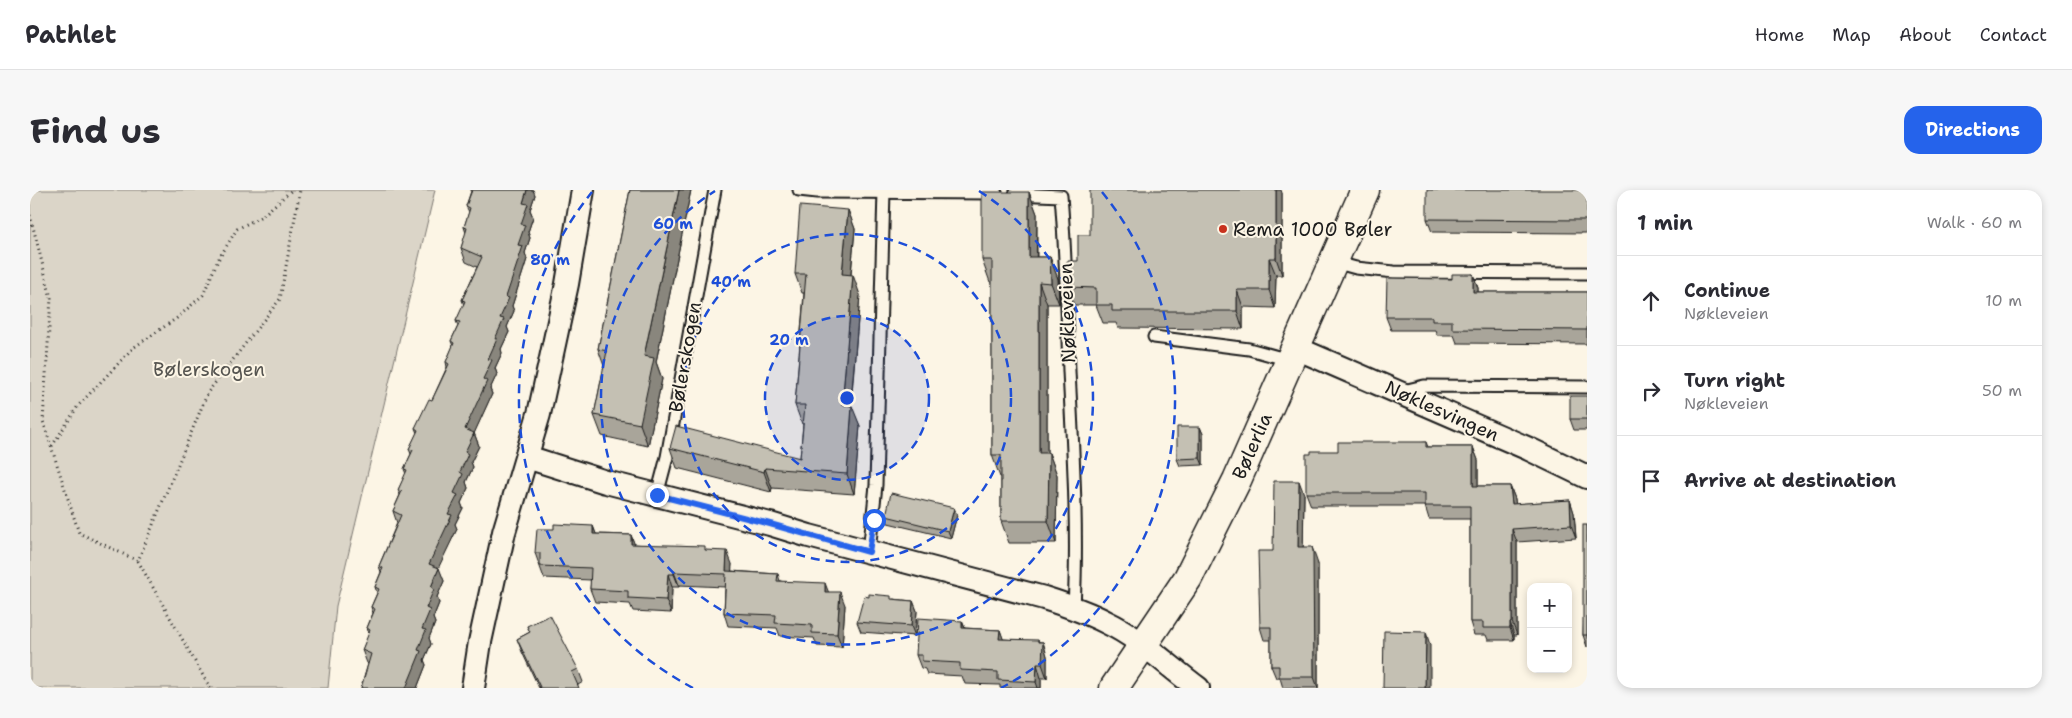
<!DOCTYPE html>
<meta charset="utf-8">
<style>
body{margin:0;font-family:"Shantell Sans",sans-serif;background:#f7f7f7;color:#2b2b33}
.controls{position:absolute;right:15px;bottom:15px;display:grid;overflow:hidden;border-radius:10px;box-shadow:0 2px 8px #0003}
.controls button{width:45px;height:45px;display:grid;place-items:center;padding:0;border:0;border-bottom:1px solid #e1e1e2;background:#fff;color:#2b2b33;font:25px sans-serif}
.stop{position:absolute;width:15px;height:15px;margin:-11px;border:4px solid #2563eb;border-radius:50%;background:#fff}
.stop.end{background:#2563eb;border-color:#fff;box-shadow:0 1px 5px #0008}
.list{margin:0;padding:0;list-style:none}
h2{display:flex;justify-content:space-between;align-items:center;height:65px;margin:0;padding:0 20px;font-size:21px}
h2 small{font-size:16px;font-weight:400;color:#7c7c81}
.list li{display:grid;grid-template-columns:32px 1fr auto;gap:15px;align-items:center;box-sizing:border-box;height:90px;padding:0 20px;border-top:1px solid #e1e1e2}
.list b{display:block;font-size:19px;white-space:nowrap}
.list p{margin:0;font-size:16px;white-space:nowrap;color:#7c7c81}
.list em{font-size:16px;font-style:normal;color:#7c7c81}
.icon{flex:none;width:28px;height:28px;fill:none;stroke:currentColor;stroke-width:2;stroke-linecap:round;stroke-linejoin:round}
.map{position:relative;flex:none;width:1557px;height:498px;overflow:hidden;border-radius:15px}
header{display:flex;align-items:center;gap:30px;box-sizing:border-box;height:70px;padding:0 25px;background:#fff;border-bottom:1px solid #e1e1e2}
header strong{font-size:24px}
nav{display:flex;gap:28px;margin-inline-start:auto;font-size:18px}
.intro{display:flex;align-items:center;justify-content:space-between;box-sizing:border-box;height:120px;padding:0 30px}
h1{margin:0;font-size:35px}
.button{padding:12px 22px;border-radius:15px;background:#2563eb;color:#fff;font-size:18px;font-weight:700}
main{display:flex;gap:30px;padding:0 30px}
aside{flex:1;background:#fff;border-radius:15px;box-shadow:0 2px 8px #0003}
.map>svg:first-child{display:block}
.green{fill:#dbd5c8;stroke:#7c7872}
.lines{fill:none;stroke-linecap:round;stroke-linejoin:round}
.service-casing{stroke:#1c1c1c;stroke-width:15}
.minor-casing{stroke:#1c1c1c;stroke-width:26}
.tertiary-casing{stroke:#1c1c1c;stroke-width:31}
.path{stroke:#1c1c1c;stroke-width:3;stroke-dasharray:1 4;stroke-linecap:butt}
.service{stroke:#fcf5e5;stroke-width:11}
.minor{stroke:#fcf5e5;stroke-width:22}
.tertiary{stroke:#fcf5e5;stroke-width:28}
.wall{fill:#a9a59a;stroke:#1c1c1c}
.shaded-wall{fill:#89867d;stroke:#1c1c1c}
.building{fill:#c4c0b3;stroke:#1c1c1c}
.route{stroke:#2563eb;stroke-width:6}
.ring{fill:none;stroke:#1d4ed8;stroke-width:2.5;stroke-dasharray:9 6}
.poi-dot{fill:#c8321e;stroke:#fcf5e5;stroke-width:2}
.labels{text-anchor:middle;dominant-baseline:central;stroke-width:4;stroke-linejoin:round;paint-order:stroke}
.poi-label{font-size:19px;fill:#1c1c1c;stroke:#fcf5e5;text-anchor:start}
.street-label{font-size:19px;fill:#1c1c1c;stroke:#fcf5e5}
.park-label{font-size:19px;fill:#555450;stroke:#fcf5e5}
.centre{fill:#1d4ed8;stroke:#fcf5e5;stroke-width:2.5}
.ring-label{font-size:15px;text-anchor:middle;font-weight:bold;fill:#1d4ed8;stroke:#fcf5e5;stroke-width:4;stroke-linejoin:round;paint-order:stroke}
</style>
<header>
<strong>Pathlet</strong>
<nav><a>Home</a><a>Map</a><a>About</a><a>Contact</a></nav>
</header>
<div class="intro"><h1>Find us</h1><a class="button">Directions</a></div>
<main>
<div class="map">
<svg width="1557" height="498" viewBox="0 0 1557 498">
<rect width="100%" height="100%" fill="#fcf5e5"/>
<filter id="ink" filterUnits="userSpaceOnUse"><feTurbulence type="fractalNoise" baseFrequency=".02" numOctaves="2"/><feDisplacementMap in="SourceGraphic" scale="10" xChannelSelector="R" yChannelSelector="G"/><feConvolveMatrix kernelMatrix="1 2 1 2 8 2 1 2 1" color-interpolation-filters="sRGB"/></filter>
<g filter="url(#ink)">
<!-- green -->
<path class="green" d="M0,0H405L306,416L298,498H0Z"/>
<g class="lines">
<defs>
<g id="service">
<path d="M769,0L787,2L966,3"/>
<path d="M985,4L1031,6C1036,64 1037,123 1039,181C1043,260 1048,339 1044,418"/>
<path d="M1304,72L1326,78L1364,82L1557,83"/>
<path d="M1124,147L1219,159L1259,170"/>
<path d="M1373,201L1394,196L1557,197"/>
<path d="M627,305L637,267L685,0"/>
<path d="M839,362L846,295L854,1"/>
</g>
<g id="minor">
<path d="M1266,158L1499,259L1557,287"/>
<path d="M497,267L576,292L740,334L779,346L1014,408C1036,415 1057,422 1076,432C1110,448 1138,476 1168,498"/>
<path d="M443,498L450,452L474,342L509,224L537,94L553,0"/>
</g>
<path id="tertiary" d="M1084,498L1158,388L1207,290L1335,0"/>
</defs>
<!-- service casing -->
<use href="#service" class="service-casing"/>
<!-- minor casing -->
<use href="#minor" class="minor-casing"/>
<!-- tertiary casing -->
<use href="#tertiary" class="tertiary-casing"/>
<!-- path -->
<g class="path">
<path d="M0,25L21,108L13,231L49,343L108,371"/>
<path d="M22,256L48,216L103,158L147,128L173,105L188,70L207,39L232,26L262,0"/>
<path d="M180,498L108,371L178,202L250,109L270,0"/>
</g>
<!-- service -->
<use href="#service" class="service"/>
<!-- minor -->
<use href="#minor" class="minor"/>
<!-- tertiary -->
<use href="#tertiary" class="tertiary"/>
</g>
<!-- wall -->
<g class="wall">
<path d="M441,0H503L505,5L500,20L503,27L498,42L500,48L495,63L497,69L482,116L484,121L477,137L479,142L471,159L472,163L465,178L467,184L460,199L462,204L444,243L449,256L441,272L443,277L436,292L438,298L431,313L433,318L425,334L427,339L408,377L414,391L407,407L409,413L403,428L405,433L399,448L401,454L394,470L396,475L387,498H331L338,474L337,473L332,460L339,444L337,438L343,423L341,417L347,403L345,397L351,382L349,376L367,333L363,321L370,305L368,300L376,284L374,279L381,264L379,259L387,243L385,238L402,210L417,177L416,172L423,156L421,151L428,136L426,131L434,115L432,110L447,77L436,72L431,58L436,43L434,37L439,22L436,16L441,1Z"/>
<path d="M600,0H661L626,172L632,189L618,256L572,246L564,225L574,176L568,159Z"/>
<path d="M1557,0V43L1402,42L1397,29Z"/>
<path d="M999,2L1007,24V67H1020L1028,89L1029,114H1017V263H1019L1027,285L1026,353H979L971,331V287H970L962,265V92H960L952,70Z"/>
<path d="M1252,3V85H1246L1245,118L1213,117V139L1088,138L1086,133H1073L1066,115H1044L1038,97L1048,71Z"/>
<path d="M818,20L825,39L821,85L830,105L821,216L830,236L824,304L742,298L741,302L647,278L640,258L770,268L773,234H772L765,215L774,103H772L765,84Z"/>
<path d="M1443,84L1448,98V102H1557V154L1427,153L1424,145H1407L1405,140H1361L1356,127L1422,89Z"/>
<path d="M1557,206V240H1544L1540,229Z"/>
<path d="M1170,237L1173,244V275L1150,276L1147,269Z"/>
<path d="M1396,252L1398,257H1443L1448,270V296H1480L1485,309V314L1540,310L1544,323L1546,348L1487,352V445H1484V450H1458L1456,445H1444L1440,432V329H1399L1395,316H1281L1276,303L1308,261Z"/>
<path d="M1274,304L1273,357L1288,374V498H1253L1250,488H1246L1241,476V450H1234L1230,437L1243,361Z"/>
<path d="M924,318L927,325L921,348L858,333L856,326Z"/>
<path d="M1557,335V457L1553,445Z"/>
<path d="M563,336L566,344L601,345L604,354L676,360L702,374L701,381L748,384L750,391L798,402L815,415L812,457L787,456L784,448L750,446L747,438L698,436L694,423L695,397L649,395V397H642L641,423L603,421L600,414L565,412L560,399L561,390L514,388L505,363Z"/>
<path d="M863,409L883,411L887,421L885,446L831,442L827,432Z"/>
<path d="M932,431L935,438L970,440L973,449L1013,452L1017,466V488H1011V498H970V495L935,494L932,486L897,484L895,479L891,478L886,465Z"/>
<path d="M497,436L548,479L553,492L548,495L509,498L492,462L487,449L500,442Z"/>
</g>
<!-- shaded-wall -->
<g class="shaded-wall">
<path d="M497,0H503L505,5L500,20L503,27L498,42L500,48L495,63L497,69L482,116L484,121L477,137L479,142L471,159L472,163L465,178L467,184L460,199L462,204L443,246L444,243L449,256L441,272L443,277L436,292L438,298L431,313L433,318L425,334L427,339L404,387L399,374L418,324L435,262V239L453,189L458,169L476,107L488,55L493,13Z"/>
<path d="M649,0H661L626,172L632,189L618,256L610,234L614,166Z"/>
<path d="M1246,0H1251L1252,3V85L1246,68Z"/>
<path d="M999,2L1007,24L1006,89L999,67Z"/>
<path d="M818,20L825,39L819,104L812,84Z"/>
<path d="M1020,67L1028,89L1029,114L1021,93Z"/>
<path d="M1239,68L1246,85L1245,118L1239,100Z"/>
<path d="M1443,84L1448,98V115L1443,102Z"/>
<path d="M823,85L830,105L819,235L812,215Z"/>
<path d="M1009,92L1017,114V285L1009,263Z"/>
<path d="M1207,100L1213,117V139L1207,121Z"/>
<path d="M822,216L830,236L824,304L817,284Z"/>
<path d="M1170,237L1173,244V275L1170,268Z"/>
<path d="M1443,257L1448,270V309L1443,296Z"/>
<path d="M1019,263L1027,285L1026,353L1018,331Z"/>
<path d="M735,278L742,298L741,302L734,282Z"/>
<path d="M1269,291L1274,304L1273,369L1268,357Z"/>
<path d="M1480,296L1485,309L1487,327L1482,314Z"/>
<path d="M1540,310L1544,323L1546,348L1541,335Z"/>
<path d="M924,318L927,325L921,348L918,341Z"/>
<path d="M563,336L568,349L563,344Z"/>
<path d="M1482,339L1487,352V445L1482,432Z"/>
<path d="M601,345L606,358L601,354Z"/>
<path d="M1282,357L1288,374V498L1284,487Z"/>
<path d="M697,361L702,374L701,394L696,381Z"/>
<path d="M409,378L414,391L407,407L409,413L403,428L405,433L399,448L401,454L394,470L396,475L387,498H376L388,460L401,397Z"/>
<path d="M644,382L649,395V397L644,384Z"/>
<path d="M638,384L642,397L641,423L636,410Z"/>
<path d="M795,393L800,406L795,402Z"/>
<path d="M810,402L815,415L812,457L807,444Z"/>
<path d="M883,411L887,421L885,446L881,436Z"/>
<path d="M932,431L937,444L932,438Z"/>
<path d="M1480,432L1484,445V450L1480,438Z"/>
<path d="M970,440L975,454L969,449Z"/>
<path d="M1396,442L1400,455V498H1395Z"/>
<path d="M1008,450L1012,463L1013,452L1017,466V488L1012,474Z"/>
<path d="M1007,474L1011,488V498H1008L1006,492Z"/>
</g>
<!-- building -->
<g class="building">
<path d="M442,0H497L493,13L498,14L491,34L495,35L488,55L493,56L476,107L479,108L470,128L474,129L465,149H467L458,169L462,170L453,189L457,191L435,239L444,243L435,262L438,264L430,282L433,284L424,303L428,305L418,324L422,325L399,374L409,378L401,397L404,399L396,418L400,420L392,439L396,440L388,460L391,461L376,498H331L341,464L332,460L340,440L337,438L345,419L341,417L349,399L345,397L353,378L349,376L371,325L363,321L372,301L368,300L377,280L374,279L383,260L379,259L388,240L385,238L399,209L402,210L419,174L416,172L424,153L421,151L430,132L426,131L435,111L432,110L452,67L431,58L437,38L434,37L440,18L436,16Z"/>
<path d="M600,0H649L614,166L624,168L610,234L564,225L577,161L568,159Z"/>
<path d="M1060,0H1246V68H1239V100H1207V121H1082V115H1066V98L1038,97L1037,71H1048V45H1060Z"/>
<path d="M1397,0H1557V30L1397,29Z"/>
<path d="M952,2H999V67H1020L1021,93L1009,92V263H1019L1018,331H971V265H962V70H952Z"/>
<path d="M770,16L818,20L812,84L823,85L812,215L822,216L817,284L735,278L734,282L640,258L646,236L770,268L775,215H765L776,84H765Z"/>
<path d="M1422,84H1443V102H1557V140L1422,139V131H1402V127H1356L1357,88L1422,89Z"/>
<rect x="1540" y="206" width="17" height="23"/>
<path d="M1147,237H1170V268L1147,269Z"/>
<path d="M1308,252H1396V257H1443V296H1480L1482,314L1540,310L1541,335L1482,339V432H1480V438H1453V432H1440V316H1395V303H1276V264H1281V261H1308Z"/>
<path d="M1244,291H1269L1268,357H1282L1283,361L1284,487H1249V476H1241V437H1230L1228,361H1243Z"/>
<path d="M861,303L924,318L918,341L856,326Z"/>
<path d="M524,334L563,336V344L601,345V354L675,356V360L697,361L696,381L748,384L747,391L795,393V402H810L807,444L782,443V435L745,433L746,425L694,423L696,384L644,382V384H638L636,410L598,408V401L560,399L561,378L510,376V363H505L507,339H524Z"/>
<rect x="1553" y="335" width="4" height="110"/>
<path d="M839,404L861,406V409L883,411L881,436L827,432L834,406L839,407Z"/>
<path d="M520,425L548,479L542,482L549,498H509L510,497L487,449L500,442L497,436Z"/>
<path d="M888,428L932,431V438L970,440L969,449L1008,450V452H1013L1012,474H1007L1006,492L968,490V482L930,480V473L892,471V465H886Z"/>
<path d="M1354,441L1396,442L1395,498H1353Z"/>
</g>
</g>
<g class="lines" filter="url(#ink)">
<!-- route -->
<path class="route" d="M627,305L740,334L839,362L844,330"/>
</g>
<!-- distance rings -->
<circle cx="817" cy="208" r="82" fill="#1d4ed8" fill-opacity=".12"/>
<g class="ring">
<circle cx="817" cy="208" r="82"/>
<circle cx="817" cy="208" r="164"/>
<path d="M949 1A246 246 0 1 1 685 1"/>
<path d="M663 498A328 328 0 0 1 562 2M1072 2A328 328 0 0 1 971 498"/>
</g>
<!-- markers -->
<circle class="poi-dot" cx="1193" cy="39" r="5"/>
<g class="labels">
<!-- poi labels -->
<g class="poi-label">
<text x="1203" y="39">Rema 1000 Bøler</text>
</g>
<!-- street labels -->
<g class="street-label">
<text transform="translate(1037 123) rotate(-92)">Nøkleveien</text>
<text transform="translate(655 167) rotate(-80)">Bølerskogen</text>
<text transform="translate(1412 221) rotate(24)">Nøklesvingen</text>
<text transform="translate(1222 256) rotate(-66)">Bølerlia</text>
</g>
<!-- park labels -->
<g class="park-label">
<text x="179" y="179">Bølerskogen</text>
</g>
</g>
<circle cx="817" cy="208" r="8" class="centre"/>
<g class="ring-label">
<text x="643" y="39">60 m</text>
<text x="520" y="75">80 m</text>
<text x="701" y="97">40 m</text>
<text x="759" y="155">20 m</text>
</g>
</svg>
<div class="controls">
<button>+</button>
<button>−</button>
</div>
<div class="stop" style="left:844px;top:330px"></div>
<div class="stop end" style="left:627px;top:305px"></div>
</div>
<aside>
<h2>1 min<small>Walk · 60 m</small></h2>
<ul class="list">
<li><svg class="icon" aria-label="ahead" viewBox="0 0 24 24"><path d="M12 20V5M6 11l6-6 6 6"/></svg><div><b>Continue</b><p>Nøkleveien</p></div><em>10 m</em></li>
<li><svg class="icon" aria-label="right" viewBox="0 0 24 24"><path d="M7 20v-9h11M14 6l5 5-5 5"/></svg><div><b>Turn right</b><p>Nøkleveien</p></div><em>50 m</em></li>
<li><svg class="icon" aria-label="arrive" viewBox="0 0 24 24"><path d="M6 21V4h12l-3 4 3 4H6"/></svg><div><b>Arrive at destination</b></div></li>
</ul>
</aside>
</main>
